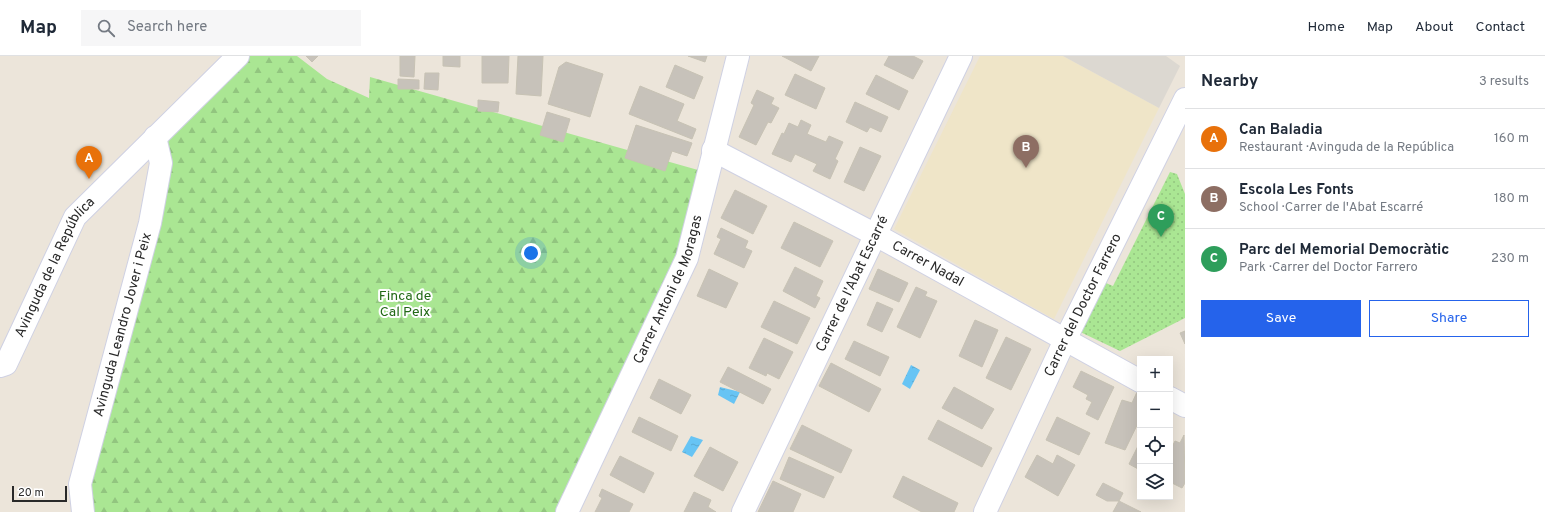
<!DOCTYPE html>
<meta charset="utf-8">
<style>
body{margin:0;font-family:Overpass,sans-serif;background:#f6f6f7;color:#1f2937}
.controls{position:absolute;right:12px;bottom:12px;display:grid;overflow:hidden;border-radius:0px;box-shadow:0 4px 16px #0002}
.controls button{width:36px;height:36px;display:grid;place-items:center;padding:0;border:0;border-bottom:1px solid #e0e1e3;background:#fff;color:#1f2937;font:20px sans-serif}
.scale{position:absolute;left:12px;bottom:10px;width:55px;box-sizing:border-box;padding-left:4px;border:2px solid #292929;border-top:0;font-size:11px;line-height:14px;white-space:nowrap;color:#292929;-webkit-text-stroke:3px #fff;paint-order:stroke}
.you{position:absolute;left:531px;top:197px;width:14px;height:14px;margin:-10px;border:3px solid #fff;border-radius:50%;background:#1a73e8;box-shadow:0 0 0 6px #1a73e833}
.badge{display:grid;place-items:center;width:26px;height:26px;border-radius:50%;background:#2563eb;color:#fff;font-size:13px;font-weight:700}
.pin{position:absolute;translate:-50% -33px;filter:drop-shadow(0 1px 2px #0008)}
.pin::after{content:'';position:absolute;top:21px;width:14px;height:12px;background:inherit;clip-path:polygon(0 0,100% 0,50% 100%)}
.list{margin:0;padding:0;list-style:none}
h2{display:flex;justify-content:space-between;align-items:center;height:52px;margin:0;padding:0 16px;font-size:17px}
h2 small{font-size:13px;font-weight:400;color:#747a83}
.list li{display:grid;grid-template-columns:26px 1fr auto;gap:12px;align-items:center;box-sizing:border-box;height:60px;padding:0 16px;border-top:1px solid #e0e1e3}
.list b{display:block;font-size:15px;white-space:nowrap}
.list p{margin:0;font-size:13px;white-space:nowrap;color:#747a83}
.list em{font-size:13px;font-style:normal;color:#747a83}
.actions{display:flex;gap:8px;padding:12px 16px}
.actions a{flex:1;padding:9px 0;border:1px solid #2563eb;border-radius:0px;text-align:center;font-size:14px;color:#2563eb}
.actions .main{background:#2563eb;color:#fff}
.icon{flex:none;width:22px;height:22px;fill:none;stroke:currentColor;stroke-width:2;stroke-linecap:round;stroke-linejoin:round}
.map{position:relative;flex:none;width:1185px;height:456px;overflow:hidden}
header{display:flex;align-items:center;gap:24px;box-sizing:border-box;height:56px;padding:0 20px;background:#fff;border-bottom:1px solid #e0e1e3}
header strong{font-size:19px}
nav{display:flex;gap:22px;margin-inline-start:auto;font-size:14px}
.search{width:280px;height:36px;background:#f6f6f7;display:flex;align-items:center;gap:10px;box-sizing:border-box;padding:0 14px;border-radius:0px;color:#747a83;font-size:15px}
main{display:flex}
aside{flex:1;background:#fff}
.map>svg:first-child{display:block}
.education{fill:#efe5c8}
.forest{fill:url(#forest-firs)}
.park{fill:url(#park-dots)}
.plaza{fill:#dcd8d1}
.water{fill:url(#water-ripples)}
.building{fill:#c7c2ba;stroke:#c7c2b4}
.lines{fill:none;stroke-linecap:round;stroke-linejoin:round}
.minor-casing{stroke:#cfd1e3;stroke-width:24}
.minor{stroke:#fff;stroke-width:22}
.labels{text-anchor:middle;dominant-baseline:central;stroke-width:4;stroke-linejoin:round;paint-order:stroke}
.street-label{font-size:14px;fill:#292929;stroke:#fff}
.park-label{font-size:14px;fill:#226916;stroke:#fff}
</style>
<header>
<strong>Map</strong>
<div class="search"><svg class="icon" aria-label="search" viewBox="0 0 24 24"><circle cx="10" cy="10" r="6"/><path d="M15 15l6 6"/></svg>Search here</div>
<nav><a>Home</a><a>Map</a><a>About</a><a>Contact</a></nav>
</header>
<main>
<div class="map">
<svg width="1185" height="456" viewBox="0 0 1185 456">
<defs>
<pattern id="forest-firs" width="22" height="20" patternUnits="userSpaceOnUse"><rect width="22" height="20" fill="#aae693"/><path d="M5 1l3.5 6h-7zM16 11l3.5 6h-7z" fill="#92c57f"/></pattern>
<pattern id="park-dots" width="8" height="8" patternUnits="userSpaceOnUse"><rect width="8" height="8" fill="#aae693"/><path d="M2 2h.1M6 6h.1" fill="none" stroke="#92c57f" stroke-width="1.8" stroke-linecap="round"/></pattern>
<pattern id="water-ripples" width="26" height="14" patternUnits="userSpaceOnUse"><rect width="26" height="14" fill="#67c4f4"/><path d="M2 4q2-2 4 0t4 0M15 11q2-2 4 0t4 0" fill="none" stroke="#59a8d1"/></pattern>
</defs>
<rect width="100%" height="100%" fill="#ece5da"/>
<!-- education -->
<path class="education" d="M980,0H1063L1159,52L1054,263L894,173Z"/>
<!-- forest -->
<path class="forest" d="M247,0H297L327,23L369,42L370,21L698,114L679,199L556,456H92L89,427L172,109L166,80Z"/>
<!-- park -->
<path class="park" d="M1170,116L1177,118L1185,138V262L1120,295L1074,273L1099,224L1113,230Z"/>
<!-- plaza -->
<path class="plaza" d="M1063,0H1166L1180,10L1159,52Z"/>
<!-- water -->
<g class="water">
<path d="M911,309L920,314L910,333L902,328Z"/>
<path d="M720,331L740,336L734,348L718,339Z"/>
<path d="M691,380L703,384L692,401L682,396Z"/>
</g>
<!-- building -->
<g class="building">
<path d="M306,0H318L312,6Z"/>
<path d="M400,0H415L414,21L400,20Z"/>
<path d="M443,0H460V11L443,10Z"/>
<path d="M482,0H509L508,27H482Z"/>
<path d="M518,0H543L541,40L516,38Z"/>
<path d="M688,0H707L705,6Z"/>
<path d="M782,0H819L811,15Z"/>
<path d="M889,0H913L923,5L913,23L884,9Z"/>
<path d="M566,6L603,18L590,61L548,48L559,11Z"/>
<path d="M675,9L703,21L694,43L666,31Z"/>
<path d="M425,17H439L438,34L424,33Z"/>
<path d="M795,18L825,32L816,53L785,39Z"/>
<path d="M876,19L908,35L899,54L866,38Z"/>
<path d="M398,23L419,24V33H398Z"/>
<path d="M640,30L684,48L677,65L696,73L692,83L629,58Z"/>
<path d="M757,34L774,42L771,48L779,52L771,67L768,66L756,89L739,81L754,49L751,47Z"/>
<path d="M478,44L499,46L498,56L478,55Z"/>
<path d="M855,46L888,61L881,76L870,71L867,76L846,66Z"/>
<path d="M547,56L570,63L563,86L540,79Z"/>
<path d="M801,64L811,69L807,78L826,86L829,80L843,86L835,103L838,105L830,123L813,115L817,108L795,98L791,106L772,98L782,77L784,78L789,67L798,71Z"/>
<path d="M636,69L692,87L687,100L672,95L665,115L625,102Z"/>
<path d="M860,91L881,100L864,135L844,126Z"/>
<path d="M735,134L767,150L753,178L721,162Z"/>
<path d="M794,166L833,185L820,211L781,192Z"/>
<path d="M721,172L748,185L745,192L752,195L744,212L714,198L721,183L717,181Z"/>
<path d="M795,211L823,225L816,240L820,242L815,252L783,235Z"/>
<path d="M709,213L738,227L726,252L697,240Z"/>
<path d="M878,213L908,227L899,246L869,233Z"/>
<path d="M916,231L927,236L925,240L937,245L920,282L897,271Z"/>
<path d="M774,245L810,262L797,288L761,271Z"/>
<path d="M877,246L893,253L882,276L867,269Z"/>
<path d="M975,264L998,274L982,311L959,300Z"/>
<path d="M1185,275V288L1180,277Z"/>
<path d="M1006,281L1031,293L1011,334L986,322Z"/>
<path d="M764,282L793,296L779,323L767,317L766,320L749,312Z"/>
<path d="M854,285L889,301L880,320L845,303Z"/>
<path d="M831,307L881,333L869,356L819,330Z"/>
<path d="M728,311L771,333L763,348L720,326Z"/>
<path d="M1081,315L1114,331L1098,364L1086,358L1092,346L1086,343L1088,339L1073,331Z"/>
<path d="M659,323L691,339L681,358L650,342Z"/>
<path d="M954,331L994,353L982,373L942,352Z"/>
<path d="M1137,336L1140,338V363L1125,394L1105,387L1122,344L1132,347Z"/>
<path d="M639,361L678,380L671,395L632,376Z"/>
<path d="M1057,361L1090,377L1079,399L1046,384Z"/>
<path d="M938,364L992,392L982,411L928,383Z"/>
<path d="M802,369L852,394L841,417L790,393Z"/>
<path d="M1184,379L1185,427L1182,432L1170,426V414L1172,409L1170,408V395L1175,385L1180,387Z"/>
<path d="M1140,386V414L1129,408Z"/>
<path d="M710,391L738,406L723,435L694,420Z"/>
<path d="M1037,399L1053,408L1057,399L1075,409L1058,440L1025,421Z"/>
<path d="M620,400L654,417L644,437L610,419Z"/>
<path d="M789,401L834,421L824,442L780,423Z"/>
<path d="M903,420L958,447L954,456H922L893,441Z"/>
<path d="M773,425L801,438L793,456H758Z"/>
<path d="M1103,427L1123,437L1119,445H1107L1096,439Z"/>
<path d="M602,433L633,448L629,456H595L602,442L599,440Z"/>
<path d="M694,436L711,444L708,451L716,456H684Z"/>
<path d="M1119,445L1141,456H1113Z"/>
</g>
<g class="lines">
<defs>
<g id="minor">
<path id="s1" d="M713,94L874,178L1140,325"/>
<path id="s2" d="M0,310L6,308L75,161L238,0"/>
<path d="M1170,342L1185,350"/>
<path id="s3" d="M83,456L80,428L150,167L161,107L155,81"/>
<path id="s4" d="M567,456L687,202L738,0"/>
<path id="s5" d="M743,456L961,0"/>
<path id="s6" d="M985,456L1065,284L1185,43"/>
</g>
</defs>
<!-- minor casing -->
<use href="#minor" class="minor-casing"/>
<!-- minor -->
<use href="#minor" class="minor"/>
</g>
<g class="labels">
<!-- street labels -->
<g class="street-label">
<text stroke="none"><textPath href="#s1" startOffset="243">Carrer Nadal</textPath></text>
<text stroke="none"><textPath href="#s2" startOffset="115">Avinguda de la República</textPath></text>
<text stroke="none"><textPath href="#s5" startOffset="253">Carrer de l'Abat Escarré</textPath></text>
<text stroke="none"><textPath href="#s4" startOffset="245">Carrer Antoni de Moragas</textPath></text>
<text stroke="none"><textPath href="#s6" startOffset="229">Carrer del Doctor Farrero</textPath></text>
<text stroke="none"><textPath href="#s3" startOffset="193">Avinguda Leandro Jover i Peix</textPath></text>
</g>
<!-- park labels -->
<g class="park-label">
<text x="405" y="240">Finca de<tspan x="405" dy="16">Cal Peix</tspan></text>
</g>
</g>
</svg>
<div class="controls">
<button>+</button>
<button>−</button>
<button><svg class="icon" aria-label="locate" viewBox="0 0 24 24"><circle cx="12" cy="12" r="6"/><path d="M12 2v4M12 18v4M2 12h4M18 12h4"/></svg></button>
<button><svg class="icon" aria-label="layers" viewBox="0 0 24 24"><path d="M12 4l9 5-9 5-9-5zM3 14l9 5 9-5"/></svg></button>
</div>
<div class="scale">20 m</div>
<div class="you"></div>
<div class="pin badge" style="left:89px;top:123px;background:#e8710a">A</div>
<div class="pin badge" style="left:1026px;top:112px;background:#8d6e63">B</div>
<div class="pin badge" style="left:1161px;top:181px;background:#2e9e5b">C</div>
</div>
<aside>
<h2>Nearby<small>3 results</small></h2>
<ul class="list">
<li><span class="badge" style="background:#e8710a">A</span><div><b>Can Baladia</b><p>Restaurant · Avinguda de la República</p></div><em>160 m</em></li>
<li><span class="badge" style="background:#8d6e63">B</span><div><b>Escola Les Fonts</b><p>School · Carrer de l'Abat Escarré</p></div><em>180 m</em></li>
<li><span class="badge" style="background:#2e9e5b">C</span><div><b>Parc del Memorial Democràtic</b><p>Park · Carrer del Doctor Farrero</p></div><em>230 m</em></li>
</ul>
<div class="actions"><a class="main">Save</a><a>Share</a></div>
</aside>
</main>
